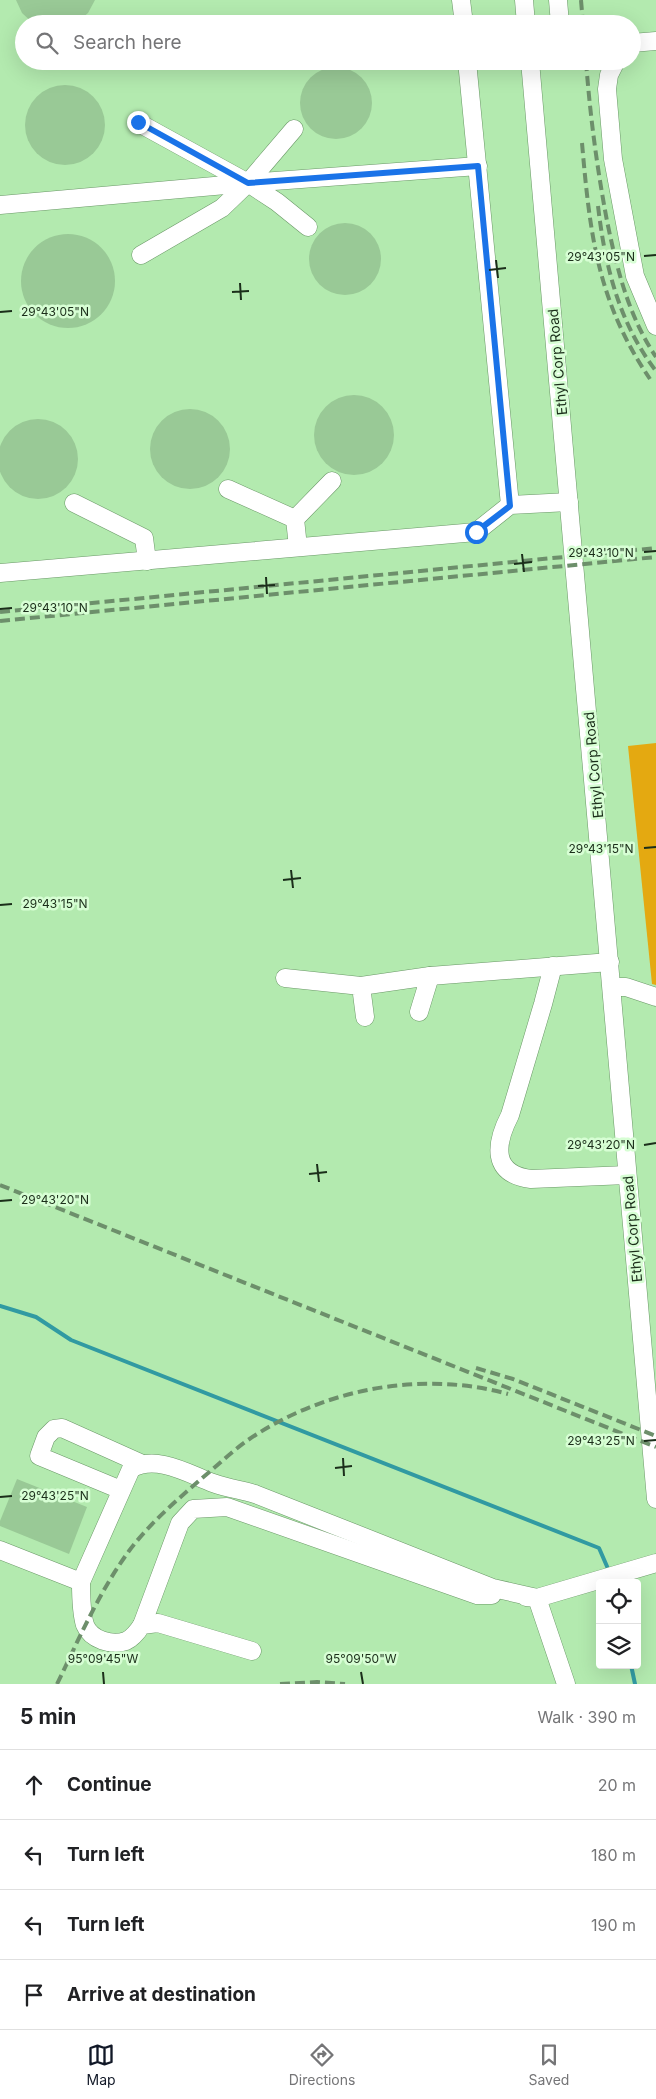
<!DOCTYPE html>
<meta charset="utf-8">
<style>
body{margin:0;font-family:Inter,sans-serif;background:#f2f2f2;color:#202124}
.controls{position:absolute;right:15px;bottom:15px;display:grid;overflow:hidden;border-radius:5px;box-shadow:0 5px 20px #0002}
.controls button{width:45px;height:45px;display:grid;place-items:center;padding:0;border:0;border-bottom:1px solid #e0e0e0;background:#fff;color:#202124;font:25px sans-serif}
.stop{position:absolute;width:15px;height:15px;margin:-11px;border:4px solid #1a73e8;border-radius:50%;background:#fff}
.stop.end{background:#1a73e8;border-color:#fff;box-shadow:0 1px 5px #0008}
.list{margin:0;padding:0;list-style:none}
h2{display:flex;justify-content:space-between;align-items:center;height:65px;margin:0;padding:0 20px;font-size:21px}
h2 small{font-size:16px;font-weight:400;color:#757577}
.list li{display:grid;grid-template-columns:32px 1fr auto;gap:15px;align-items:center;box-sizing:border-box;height:70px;padding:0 20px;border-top:1px solid #e0e0e0}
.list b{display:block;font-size:19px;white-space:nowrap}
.list em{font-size:16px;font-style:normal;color:#757577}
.icon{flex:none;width:28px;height:28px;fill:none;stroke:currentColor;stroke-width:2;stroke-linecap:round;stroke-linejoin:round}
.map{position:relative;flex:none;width:656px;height:1684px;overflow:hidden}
.search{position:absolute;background:#fff;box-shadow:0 5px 20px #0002;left:15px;right:15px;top:15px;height:55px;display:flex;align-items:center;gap:12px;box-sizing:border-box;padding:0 18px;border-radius:28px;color:#757577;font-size:19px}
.sheet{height:345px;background:#fff}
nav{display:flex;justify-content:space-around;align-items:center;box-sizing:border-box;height:70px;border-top:1px solid #e0e0e0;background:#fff;font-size:14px;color:#757577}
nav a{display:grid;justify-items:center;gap:2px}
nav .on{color:#111827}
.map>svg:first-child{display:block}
.built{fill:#b3eaaf;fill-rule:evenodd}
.forest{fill:#e4a911}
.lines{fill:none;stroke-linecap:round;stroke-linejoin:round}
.stream{stroke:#319aa2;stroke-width:4}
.building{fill:#99c996}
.minor-casing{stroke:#6a9867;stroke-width:19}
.minor{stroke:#fff;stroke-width:18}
.rail{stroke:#6d8f6b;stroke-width:4;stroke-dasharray:10 5;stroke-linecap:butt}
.route{stroke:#1a73e8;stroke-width:6}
.ticks{fill:none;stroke:#1b2e1a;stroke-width:2}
.labels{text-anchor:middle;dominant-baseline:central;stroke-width:5;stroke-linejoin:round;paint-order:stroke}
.street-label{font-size:14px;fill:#1b2e1a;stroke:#d7fed4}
.ticks-label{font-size:12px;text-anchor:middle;fill:#1b2e1a;stroke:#d7fed4;stroke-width:5;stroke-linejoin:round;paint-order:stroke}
</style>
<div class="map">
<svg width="656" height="1684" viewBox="0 0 656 1684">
<rect width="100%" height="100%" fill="#c3f4bf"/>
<!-- built -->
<path class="built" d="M0,0H656V1684H0ZM24,24H632V61H24ZM600,1583H637V1665H600Z"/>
<!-- forest -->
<path class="forest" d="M656,743V985L652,984L628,746Z"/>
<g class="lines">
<!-- stream -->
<g class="stream">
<path d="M0,1306L36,1317L71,1340L599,1548L609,1571"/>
<path d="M631,1665L635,1684"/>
</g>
</g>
<!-- building -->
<g class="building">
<path d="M16,0H95L88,13L75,24H34L22,13Z"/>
<circle cx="336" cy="103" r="36"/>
<circle cx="65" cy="125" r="40"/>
<circle cx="345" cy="259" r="36"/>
<circle cx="68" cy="281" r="47"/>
<circle cx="354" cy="435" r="40"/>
<circle cx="190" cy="449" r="40"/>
<circle cx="38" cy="459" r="40"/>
<path d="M17,1479L87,1507L69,1554L0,1526V1521Z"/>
</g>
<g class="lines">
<defs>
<g id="minor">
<path d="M461,0L464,24"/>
<path d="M524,0L526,24"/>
<path d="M558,0L560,24"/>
<path d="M632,43L656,41"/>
<path d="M467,61L510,505"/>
<path d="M530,61L656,1499"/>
<path d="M616,61L609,75L607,89L613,159L635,276L656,326"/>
<path d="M137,122L248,183L294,129"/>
<path d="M0,205L248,183L277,202L308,227"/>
<path d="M141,255L222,208L248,183L478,166"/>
<path d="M228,489L295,519"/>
<path d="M74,503L144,538L147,561"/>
<path d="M298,547L295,519L332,481"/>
<path d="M0,573L476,532L510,505L569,502"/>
<path d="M553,966L543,1004L510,1115C495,1144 491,1174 531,1179L627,1175"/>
<path d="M430,976L610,962"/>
<path d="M285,978L361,986L365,1017"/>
<path d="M361,986L430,976L419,1012"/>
<path d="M612,987H626L656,997"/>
<path d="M121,1490L39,1456L46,1437L54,1429L62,1428L140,1463"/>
<path d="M0,1550L81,1582"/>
<path d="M526,1597L537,1598L566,1684"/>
<path d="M142,1625L180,1523L193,1509L227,1507L477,1595H492"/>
<path d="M252,1651L158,1623L142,1625C138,1631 133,1638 126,1641C112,1646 91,1640 85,1625C81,1612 81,1595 81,1582L131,1469C156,1454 189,1474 213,1483C227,1488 241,1490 255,1494L493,1588L537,1598L656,1563"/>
</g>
</defs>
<!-- minor casing -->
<use href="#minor" class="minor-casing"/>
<!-- minor -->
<use href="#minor" class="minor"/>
<!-- rail -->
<g class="rail">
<path d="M581,0L583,24"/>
<path d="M586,61C590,115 597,168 607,221C617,269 628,315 656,357"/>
<path d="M582,143C590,234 597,301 650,379"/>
<path d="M598,206C605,266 619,323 656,371"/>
<path d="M0,612L656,548"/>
<path d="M0,621L656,557"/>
<path d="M0,1185L656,1447"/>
<path d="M476,1368L513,1379L656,1436"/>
<path d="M57,1684C79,1639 99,1592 129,1551C149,1524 176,1501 201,1479C217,1466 231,1452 248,1440C323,1389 421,1370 508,1394"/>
<path d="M280,1684L317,1682L345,1684"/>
</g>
</g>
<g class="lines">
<!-- route -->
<path class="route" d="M138,122L248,183L478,166L510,506L476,532"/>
</g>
<!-- ticks -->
<path class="ticks" d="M644,256L656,255M496,260L498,278M489,270L506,268M240,283L241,300M232,292L249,291M0,312L12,311M644,552L656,551M522,554L524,572M514,564L532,562M266,577L267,594M258,586L275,585M0,609L12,608M644,848L656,847M291,870L293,888M283,880L301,878M0,905L12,904M644,1145L656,1143M317,1164L319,1182M309,1174L327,1172M0,1201L12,1200M644,1441L656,1440M343,1458L344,1476M335,1468L352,1466M0,1497L12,1496M103,1672L104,1684M361,1672L363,1684"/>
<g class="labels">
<!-- street labels -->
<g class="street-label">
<text transform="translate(557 362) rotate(-95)">Ethyl Corp Road</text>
<text transform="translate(593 765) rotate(-95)">Ethyl Corp Road</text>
<text transform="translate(632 1229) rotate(-95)">Ethyl Corp Road</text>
</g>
</g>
<g class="ticks-label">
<text x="601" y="261">29°43'05"N</text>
<text x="55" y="316">29°43'05"N</text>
<text x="601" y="557">29°43'10"N</text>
<text x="55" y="612">29°43'10"N</text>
<text x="601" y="853">29°43'15"N</text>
<text x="55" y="908">29°43'15"N</text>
<text x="601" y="1149">29°43'20"N</text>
<text x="55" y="1204">29°43'20"N</text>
<text x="601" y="1445">29°43'25"N</text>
<text x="55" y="1500">29°43'25"N</text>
<text x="103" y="1663">95°09'45"W</text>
<text x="361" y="1663">95°09'50"W</text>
</g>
</svg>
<div class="controls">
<button><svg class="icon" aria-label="locate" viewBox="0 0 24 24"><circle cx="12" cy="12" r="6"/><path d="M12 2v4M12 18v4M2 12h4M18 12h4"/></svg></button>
<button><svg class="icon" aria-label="layers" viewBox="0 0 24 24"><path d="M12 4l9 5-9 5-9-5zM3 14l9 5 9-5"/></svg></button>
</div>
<div class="stop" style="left:476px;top:532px"></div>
<div class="stop end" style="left:138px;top:122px"></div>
<div class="search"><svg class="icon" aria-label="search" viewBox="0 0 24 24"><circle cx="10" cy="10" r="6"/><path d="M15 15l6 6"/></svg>Search here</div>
</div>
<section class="sheet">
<h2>5 min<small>Walk · 390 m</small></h2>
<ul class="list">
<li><svg class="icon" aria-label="ahead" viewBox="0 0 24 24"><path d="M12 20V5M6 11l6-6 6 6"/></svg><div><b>Continue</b></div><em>20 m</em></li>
<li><svg class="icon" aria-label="left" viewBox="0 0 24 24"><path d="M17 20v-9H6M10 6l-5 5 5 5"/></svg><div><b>Turn left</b></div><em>180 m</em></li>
<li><svg class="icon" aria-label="left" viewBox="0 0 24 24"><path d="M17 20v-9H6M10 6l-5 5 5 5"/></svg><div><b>Turn left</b></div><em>190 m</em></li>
<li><svg class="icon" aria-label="arrive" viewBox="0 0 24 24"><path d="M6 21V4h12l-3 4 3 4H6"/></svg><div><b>Arrive at destination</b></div></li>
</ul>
</section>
<nav>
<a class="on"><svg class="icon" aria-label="map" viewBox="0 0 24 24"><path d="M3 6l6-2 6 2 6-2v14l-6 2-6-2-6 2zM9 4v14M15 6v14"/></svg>Map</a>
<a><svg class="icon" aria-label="directions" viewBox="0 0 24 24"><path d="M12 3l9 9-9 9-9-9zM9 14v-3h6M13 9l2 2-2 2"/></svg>Directions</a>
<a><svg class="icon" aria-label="saved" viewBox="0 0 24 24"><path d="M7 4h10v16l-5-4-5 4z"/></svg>Saved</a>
</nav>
